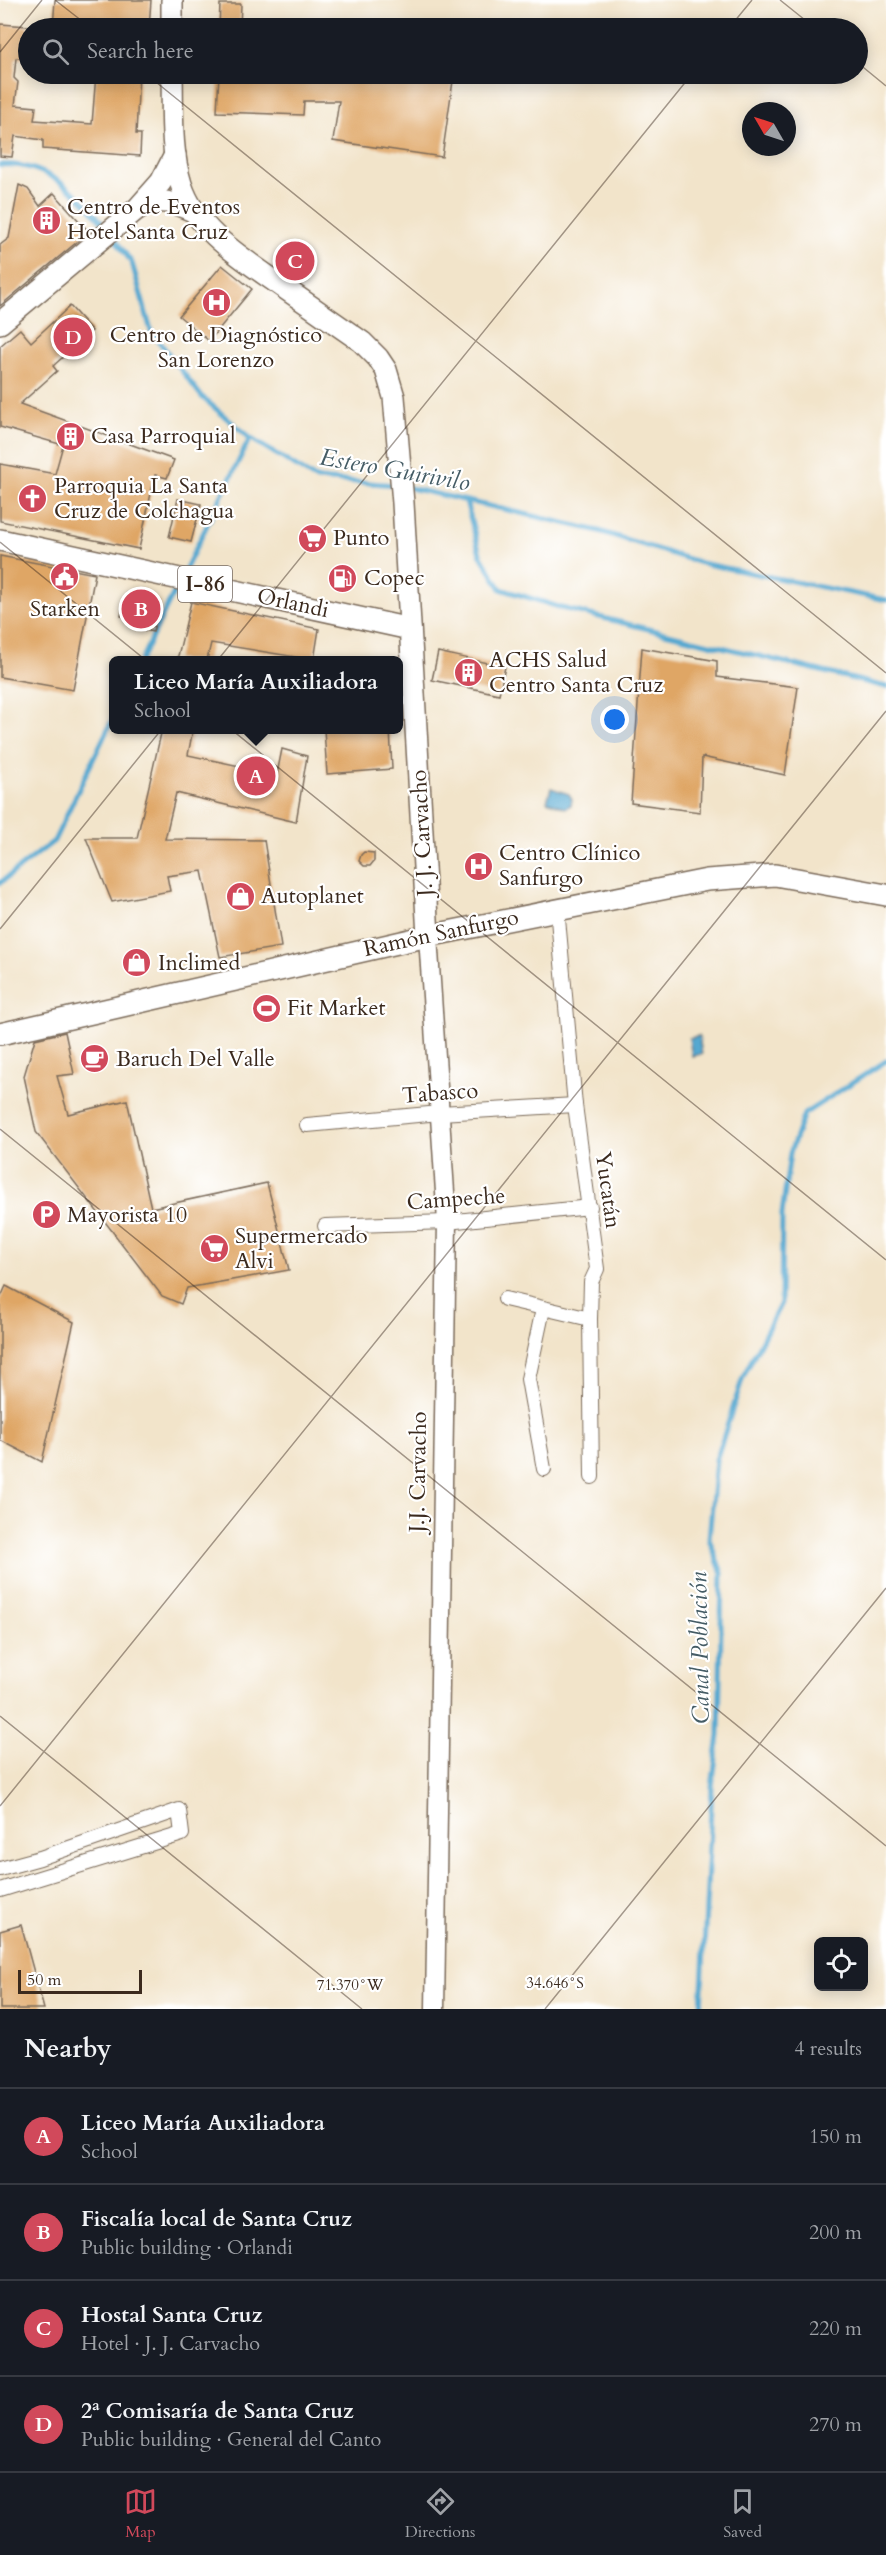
<!DOCTYPE html>
<meta charset="utf-8">
<style>
body{margin:0;font-family:Cardo,serif;background:#20242c;color:#f1f3f6}
.controls{position:absolute;right:18px;bottom:18px;display:grid;overflow:hidden;border-radius:9px;box-shadow:0 3px 15px #0003}
.controls button{width:54px;height:54px;display:grid;place-items:center;padding:0;border:0;border-bottom:2px solid #363941;background:#171b24;color:#f1f3f6;font:30px sans-serif}
.compass{position:absolute;left:742px;top:102px;width:54px;height:54px;border-radius:50%;background:#171b24;box-shadow:0 3px 15px #0003;rotate:309deg}
.scale{position:absolute;left:18px;bottom:15px;width:124px;box-sizing:border-box;padding-left:6px;border:3px solid #3b2a1e;border-top:0;font-size:16px;line-height:21px;white-space:nowrap;color:#3b2a1e;-webkit-text-stroke:4px #fff;paint-order:stroke}
.you{position:absolute;left:615px;top:720px;width:21px;height:21px;margin:-15px;border:4px solid #fff;border-radius:50%;background:#1a73e8;box-shadow:0 0 0 9px #1a73e833}
.badge{display:grid;place-items:center;width:39px;height:39px;border-radius:50%;background:#d1495b;color:#fff;font-size:20px;font-weight:700}
.pin{position:absolute;translate:-50% -50%;border:3px solid #fff;box-shadow:0 2px 6px #0006}
.popup{position:absolute;left:109px;top:656px;width:294px;height:78px;box-sizing:border-box;display:grid;place-content:center;border-radius:9px;background:#171b24;filter:drop-shadow(0 2px 4px #0005);font-size:20px;white-space:nowrap;color:#9ea1a6}
.popup b{font-size:22px;color:#f1f3f6}
.popup::after{content:'';position:absolute;left:50%;top:100%;margin-left:-12px;border:12px solid transparent;border-top-color:#171b24}
.list{margin:0;padding:0;list-style:none}
h2{display:flex;justify-content:space-between;align-items:center;height:78px;margin:0;padding:0 24px;font-size:26px}
h2 small{font-size:20px;font-weight:400;color:#9ea1a6}
.list li{display:grid;grid-template-columns:39px 1fr auto;gap:18px;align-items:center;box-sizing:border-box;height:96px;padding:0 24px;border-top:2px solid #363941}
.list b{display:block;font-size:22px;white-space:nowrap}
.list p{margin:0;font-size:20px;white-space:nowrap;color:#9ea1a6}
.list em{font-size:20px;font-style:normal;color:#9ea1a6}
.icon{flex:none;width:33px;height:33px;fill:none;stroke:currentColor;stroke-width:2;stroke-linecap:round;stroke-linejoin:round}
.map{position:relative;flex:none;width:886px;height:2009px;overflow:hidden}
.search{position:absolute;background:#171b24;box-shadow:0 3px 15px #0003;left:18px;right:18px;top:18px;height:66px;display:flex;align-items:center;gap:15px;box-sizing:border-box;padding:0 21px;border-radius:33px;color:#9ea1a6;font-size:22px}
.sheet{height:462px;background:#171b24}
nav{display:flex;justify-content:space-around;align-items:center;box-sizing:border-box;height:84px;border-top:2px solid #363941;background:#171b24;font-size:16px;color:#9ea1a6}
nav a{display:grid;justify-items:center;gap:3px}
nav .on{color:#d1495b}
.map>svg:first-child{display:block}
.water{fill:#55a8d0;stroke:#486977;stroke-width:1.5}
.lines{fill:none;stroke-linecap:round;stroke-linejoin:round}
.stream{stroke:#55a8d0;stroke-width:5}
.building{fill:#dfa665}
.street-casing{stroke:#7b6b5a;stroke-width:16}
.secondary-casing{stroke:#7b6b5a;stroke-width:21}
.primary-casing{stroke:#7b6b5a;stroke-width:24}
.street{stroke:#fff;stroke-width:14}
.secondary{stroke:#fff;stroke-width:18}
.primary{stroke:#fff;stroke-width:21}
.ticks{fill:none;stroke:#3b2a1e;stroke-width:1.5;stroke-opacity:0.45}
.labels{text-anchor:middle;dominant-baseline:central;stroke-width:4.5;stroke-linejoin:round;paint-order:stroke}
.shield{fill:#fff;stroke:#766a62;stroke-width:1.5}
.shield-label{font-size:21px;font-weight:bold;fill:#3b2a1e}
.poi-label{font-size:22px;fill:#3b2a1e;stroke:#fff;text-anchor:start}
.street-label{font-size:22px;fill:#3b2a1e;stroke:#fff}
.water-label{font-size:24px;font-style:italic;fill:#455c65;stroke:#fff}
.ticks-label{font-size:15px;text-anchor:middle;fill:#3b2a1e;stroke:#fff;stroke-width:4.5;stroke-linejoin:round;paint-order:stroke}
</style>
<div class="map">
<svg width="886" height="2009" viewBox="0 0 886 2009">
<rect width="100%" height="100%" fill="#fff"/>
<filter id="ink" filterUnits="userSpaceOnUse"><feTurbulence type="fractalNoise" baseFrequency=".0167" numOctaves="2"/><feDisplacementMap in="SourceGraphic" scale="12" xChannelSelector="R" yChannelSelector="G"/><feConvolveMatrix kernelMatrix="1 2 1 2 8 2 1 2 1" color-interpolation-filters="sRGB"/></filter>
<filter id="wash" filterUnits="userSpaceOnUse"><feTurbulence type="fractalNoise" baseFrequency=".008" numOctaves="4" result="noise"/><feDisplacementMap in="SourceGraphic" scale="24" xChannelSelector="R" yChannelSelector="G"/><feGaussianBlur stdDeviation="1.35" result="paint"/><feColorMatrix in="noise" values="0 0 0 0 0 0 0 0 0 0 0 0 0 0 0 0 0 1.4 0 .05"/><feComposite in="paint" operator="in"/></filter>
<g filter="url(#wash)">
<rect width="100%" height="100%" fill="#f2e4ca"/>
<!-- water -->
<g class="water">
<path d="M551,788L569,794L572,799L571,805L565,808L547,801Z"/>
<path d="M699,1036L702,1054L692,1056L689,1038Z"/>
</g>
<g class="lines">
<!-- stream -->
<g class="stream">
<path d="M0,165C44,161 82,194 106,228"/>
<path d="M112,235L132,263L151,331L202,397L250,438L316,479L397,485"/>
<path d="M406,487L599,531L701,563L886,600"/>
<path d="M466,501L480,554L501,589L562,608L886,687"/>
<path d="M185,570L250,438"/>
<path d="M141,660L176,588"/>
<path d="M0,883L54,841L113,718"/>
<path d="M701,2009L712,1787L719,1735L722,1573L709,1539L716,1460L743,1377L781,1303L782,1214L790,1153L804,1114L886,1061"/>
</g>
</g>
<g id="blocks">
<!-- building -->
<g class="building">
<path d="M55,0H151L149,28H53Z"/>
<path d="M220,4H241L240,28H219Z"/>
<path d="M0,24L28,26V59L16,58L14,78L18,82L15,105L36,107L34,120L92,124L96,74H139L136,134H141L140,156L43,149V140L15,136L12,157L0,156Z"/>
<path d="M219,74H454L442,157L333,141L339,101H304L303,115L217,112Z"/>
<path d="M19,185L28,189L40,206L54,193L89,232L0,306V245L9,238Z"/>
<path d="M222,265L252,289L209,341L179,316Z"/>
<path d="M70,306L92,331L53,366L57,371L20,404L174,460L167,478L155,475L139,549L0,521V464L55,474L63,445L0,427V346L20,329L31,342Z"/>
<path d="M178,499L201,504L191,542L169,537Z"/>
<path d="M0,556L95,574L73,690L0,677Z"/>
<path d="M127,593L160,602L153,632L137,628L139,621L121,616Z"/>
<path d="M191,602L319,629L314,660L211,643L207,660H177Z"/>
<path d="M642,648L717,661V677L798,687L785,775L702,757L700,812L631,803Z"/>
<path d="M438,652L505,667L499,694L432,680Z"/>
<path d="M162,729H193L188,755L277,774L282,749L307,756L296,822L176,793L165,839L264,840L281,947L220,957L202,871L167,876L170,891L112,902L86,838H137Z"/>
<path d="M324,729H390L392,769L327,774Z"/>
<path d="M364,852L374,853V861L370,866H364L359,861L361,855Z"/>
<path d="M65,1032L74,1074L57,1076L68,1114L127,1100L151,1208L267,1183L289,1270L187,1288L181,1304L162,1296L36,1132L24,1076L35,1039Z"/>
<path d="M6,1286L74,1322L42,1462L0,1440V1299Z"/>
<path d="M21,1925L44,2009H0V1931Z"/>
</g>
</g>
</g>
<g filter="url(#ink)">
<use href="#blocks" fill-opacity="0" stroke="#7b6b5a" stroke-width="1.5"/>
<g class="lines">
<defs>
<g id="street">
<path d="M557,908L575,1105L597,1269L591,1282L590,1319L592,1477"/>
<path d="M307,1125L440,1113L575,1105"/>
<path d="M325,1226L447,1222L590,1207"/>
<path d="M505,1299L590,1319"/>
<path d="M543,1309L528,1379L544,1469"/>
<path d="M0,1869L40,1858L179,1810L182,1834L0,1890"/>
</g>
<path id="secondary" d="M428,936L447,1222L435,2009"/>
<g id="primary">
<path d="M172,0V28"/>
<path d="M172,74C173,110 170,149 181,184C196,232 244,259 283,287C309,305 336,324 362,342L378,358L386,370L394,397L403,503L428,936"/>
<path d="M139,208C158,196 176,203 195,212"/>
<path d="M0,323L138,208L161,182L175,155"/>
<path d="M0,540L410,629"/>
<path d="M0,1034L428,936L707,880L775,875L886,895"/>
</g>
</defs>
<!-- street casing -->
<use href="#street" class="street-casing"/>
<!-- secondary casing -->
<use href="#secondary" class="secondary-casing"/>
<!-- primary casing -->
<use href="#primary" class="primary-casing"/>
<!-- street -->
<use href="#street" class="street"/>
<!-- secondary -->
<use href="#secondary" class="secondary"/>
<!-- primary -->
<use href="#primary" class="primary"/>
</g>
</g>
<!-- ticks -->
<path class="ticks" d="M55,0L91,28M780,0L815,28M729,28L752,0M0,52L42,0M858,63L886,86M146,74L886,673M0,542L886,1260M0,929L692,74M0,1129L886,1846M0,1716L362,2009M0,1806L886,711M545,2009L886,1588"/>
<!-- icons -->
<defs>
<symbol id="building-disc" viewBox="-11 -11 22 22"><circle r="9.5" fill="#d1495b" stroke="#fff"/><path d="M-4-6H4V6H1V3H-1V6H-4ZM-2.5-4.3h1.7v1.8h-1.7ZM.8-4.3h1.7v1.8H.8ZM-2.5-1h1.7V.8h-1.7ZM.8-1h1.7V.8H.8Z" fill="#fff"/></symbol>
<symbol id="hospital-disc" viewBox="-11 -11 22 22"><circle r="9.5" fill="#d1495b" stroke="#fff"/><path d="M-5-5h3v3.5h4V-5h3V5h-3V1.5h-4V5h-3Z" fill="#fff"/></symbol>
<symbol id="church-disc" viewBox="-11 -11 22 22"><circle r="9.5" fill="#d1495b" stroke="#fff"/><path d="M-1.2-6h2.4v3.5h3.3v2.4h-3.3V6h-2.4V-.1h-3.3v-2.4h3.3Z" fill="#fff"/></symbol>
<symbol id="supermarket-disc" viewBox="-11 -11 22 22"><circle r="9.5" fill="#d1495b" stroke="#fff"/><path d="M-6-5.5h2.5l.6 2H6L4.5 2H-2.5L-4.4-4H-6ZM-1.5 3.2a1.3 1.3 0 1 0 .1 0ZM3 3.2a1.3 1.3 0 1 0 .1 0Z" fill="#fff"/></symbol>
<symbol id="civic-disc" viewBox="-11 -11 22 22"><circle r="9.5" fill="#d1495b" stroke="#fff"/><path d="M-.6-6.5H3V-4.5H.6V-3L4-1V1h2V6H-6V1h2V-1L-.6-3ZM-1.2 2.5V6h2.4V2.5Z" fill="#fff"/></symbol>
<symbol id="fuel-disc" viewBox="-11 -11 22 22"><circle r="9.5" fill="#d1495b" stroke="#fff"/><path d="M-5.5-6h7V0h2V4h1.3V-2.5L3-4.5l.8-.8L6-3V5H2.5V1h-1V6h-7ZM-4.2-4.7v3.2H.2V-4.7Z" fill="#fff"/></symbol>
<symbol id="shop-disc" viewBox="-11 -11 22 22"><circle r="9.5" fill="#d1495b" stroke="#fff"/><path d="M-5-2.5h2.3a2.7 3.5 0 0 1 5.4 0H5L5.5 6h-11ZM-1.5-2.5h3a1.5 2.3 0 0 0-3 0Z" fill="#fff"/></symbol>
<symbol id="stadium-disc" viewBox="-11 -11 22 22"><circle r="9.5" fill="#d1495b" stroke="#fff"/><path d="M0-5a6.5 5 0 1 0 0 10a6.5 5 0 1 0 0-10ZM-3.5-1.8h7v3.6h-7Z" fill="#fff"/></symbol>
<symbol id="cafe-disc" viewBox="-11 -11 22 22"><circle r="9.5" fill="#d1495b" stroke="#fff"/><path d="M-5.5-4.5H6V0H3Q3 3.5 0 3.5H-2.5Q-5.5 3.5-5.5 0ZM3-3.2v2h1.7v-2ZM-6 4.5H4V6H-6Z" fill="#fff"/></symbol>
<symbol id="parking-disc" viewBox="-11 -11 22 22"><circle r="9.5" fill="#d1495b" stroke="#fff"/><path d="M-3.5-5.5H1a3.5 3.5 0 0 1 0 7H-1V5.5H-3.5ZM-1-3.4V-.6H.8a1.4 1.4 0 0 0 0-2.8Z" fill="#fff"/></symbol>
</defs>
<g fill-rule="evenodd">
<use href="#building-disc" x="30" y="204" width="33" height="33"/>
<use href="#hospital-disc" x="200" y="286" width="33" height="33"/>
<use href="#building-disc" x="54" y="420" width="33" height="33"/>
<use href="#church-disc" x="16" y="482" width="33" height="33"/>
<use href="#supermarket-disc" x="296" y="522" width="33" height="33"/>
<use href="#civic-disc" x="48" y="560" width="33" height="33"/>
<use href="#fuel-disc" x="326" y="562" width="33" height="33"/>
<use href="#building-disc" x="452" y="656" width="33" height="33"/>
<use href="#hospital-disc" x="462" y="850" width="33" height="33"/>
<use href="#shop-disc" x="224" y="880" width="33" height="33"/>
<use href="#shop-disc" x="120" y="946" width="33" height="33"/>
<use href="#stadium-disc" x="250" y="992" width="33" height="33"/>
<use href="#cafe-disc" x="78" y="1042" width="33" height="33"/>
<use href="#parking-disc" x="30" y="1198" width="33" height="33"/>
<use href="#supermarket-disc" x="198" y="1232" width="33" height="33"/>
</g>
<g class="labels">
<!-- shield labels -->
<rect class="shield" x="178" y="566" width="54" height="36" rx="4.5"/>
<g class="shield-label">
<text x="205" y="584">I-86</text>
</g>
<!-- poi labels -->
<g class="poi-label">
<text x="67" y="207">Centro de Eventos<tspan x="67" dy="25">Hotel Santa Cruz</tspan></text>
<text x="216" y="335" text-anchor="middle">Centro de Diagnóstico<tspan x="216" dy="25">San Lorenzo</tspan></text>
<text x="91" y="436">Casa Parroquial</text>
<text x="54" y="486">Parroquia La Santa<tspan x="54" dy="25">Cruz de Colchagua</tspan></text>
<text x="333" y="538">Punto</text>
<text x="364" y="578">Copec</text>
<text x="65" y="609" text-anchor="middle">Starken</text>
<text x="489" y="660">ACHS Salud<tspan x="489" dy="25">Centro Santa Cruz</tspan></text>
<text x="499" y="853">Centro Clínico<tspan x="499" dy="25">Sanfurgo</tspan></text>
<text x="261" y="896">Autoplanet</text>
<text x="158" y="963">Inclimed</text>
<text x="287" y="1008">Fit Market</text>
<text x="116" y="1059">Baruch Del Valle</text>
<text x="67" y="1215">Mayorista 10</text>
<text x="235" y="1236">Supermercado<tspan x="235" dy="25">Alvi</tspan></text>
</g>
<!-- street labels -->
<g class="street-label">
<text transform="translate(293 603) rotate(12)">Orlandi</text>
<text transform="translate(422 833) rotate(-93)">J. J. Carvacho</text>
<text transform="translate(441 933) rotate(-12)">Ramón Sanfurgo</text>
<text transform="translate(440 1093) rotate(-4)">Tabasco</text>
<text transform="translate(608 1190) rotate(82)">Yucatán</text>
<text transform="translate(456 1199) rotate(-4)">Campeche</text>
<text transform="translate(418 1472) rotate(-89)">J.J. Carvacho</text>
</g>
<!-- water labels -->
<g class="water-label">
<text transform="translate(395 470) rotate(10)">Estero Guirivilo</text>
<text transform="translate(700 1648) rotate(-91)">Canal Población</text>
</g>
</g>
<g class="ticks-label">
<text x="555" y="1988">34.646°S</text>
<text x="350" y="1990">71.370°W</text>
</g>
</svg>
<div class="controls">
<button><svg class="icon" aria-label="locate" viewBox="0 0 24 24"><circle cx="12" cy="12" r="6"/><path d="M12 2v4M12 18v4M2 12h4M18 12h4"/></svg></button>
</div>
<svg class="compass" viewBox="-18 -18 36 36"><path d="M0-13l5 13h-10z" fill="#e53935"/><path d="M0 13l5-13h-10z" fill="#9ea1a6"/></svg>
<div class="scale">50 m</div>
<div class="you"></div>
<div class="pin badge" style="left:256px;top:776px">A</div>
<div class="popup"><b>Liceo María Auxiliadora</b>School</div>
<div class="pin badge" style="left:141px;top:609px">B</div>
<div class="pin badge" style="left:295px;top:261px">C</div>
<div class="pin badge" style="left:73px;top:337px">D</div>
<div class="search"><svg class="icon" aria-label="search" viewBox="0 0 24 24"><circle cx="10" cy="10" r="6"/><path d="M15 15l6 6"/></svg>Search here</div>
</div>
<section class="sheet">
<h2>Nearby<small>4 results</small></h2>
<ul class="list">
<li><span class="badge">A</span><div><b>Liceo María Auxiliadora</b><p>School</p></div><em>150 m</em></li>
<li><span class="badge">B</span><div><b>Fiscalía local de Santa Cruz</b><p>Public building · Orlandi</p></div><em>200 m</em></li>
<li><span class="badge">C</span><div><b>Hostal Santa Cruz</b><p>Hotel · J. J. Carvacho</p></div><em>220 m</em></li>
<li><span class="badge">D</span><div><b>2ª Comisaría de Santa Cruz</b><p>Public building · General del Canto</p></div><em>270 m</em></li>
</ul>
</section>
<nav>
<a class="on"><svg class="icon" aria-label="map" viewBox="0 0 24 24"><path d="M3 6l6-2 6 2 6-2v14l-6 2-6-2-6 2zM9 4v14M15 6v14"/></svg>Map</a>
<a><svg class="icon" aria-label="directions" viewBox="0 0 24 24"><path d="M12 3l9 9-9 9-9-9zM9 14v-3h6M13 9l2 2-2 2"/></svg>Directions</a>
<a><svg class="icon" aria-label="saved" viewBox="0 0 24 24"><path d="M7 4h10v16l-5-4-5 4z"/></svg>Saved</a>
</nav>
